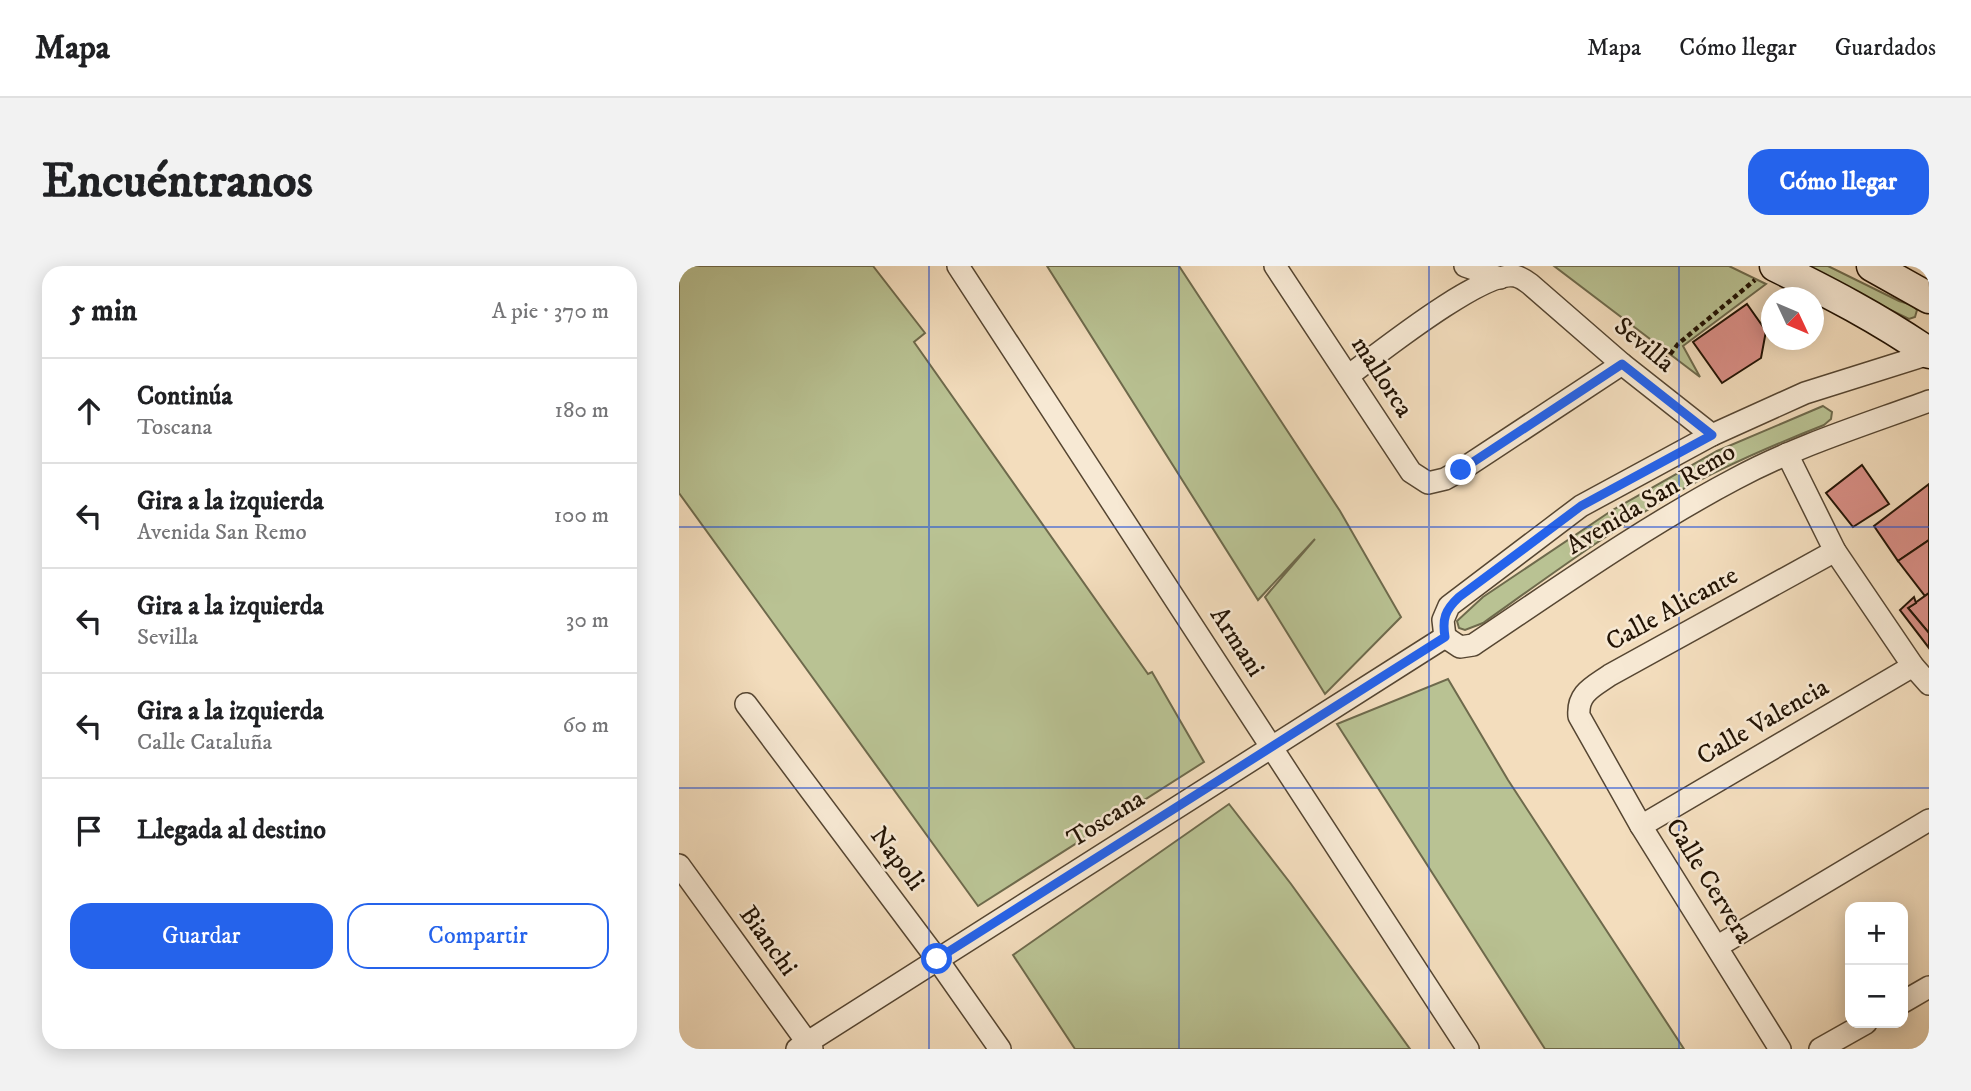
<!DOCTYPE html>
<html lang="es">
<meta charset="utf-8">
<style>
body{margin:0;font-family:"IM FELL DW Pica",serif;background:#f2f2f2;color:#202124}
.controls{position:absolute;right:21px;bottom:21px;display:grid;overflow:hidden;border-radius:14px;box-shadow:0 4px 18px #0003}
.controls button{width:63px;height:63px;display:grid;place-items:center;padding:0;border:0;border-bottom:2px solid #e0e0e0;background:#fff;color:#202124;font:35px sans-serif}
.compass{position:absolute;left:1082px;top:21px;width:63px;height:63px;border-radius:50%;background:#fff;box-shadow:0 4px 18px #0003;rotate:134deg}
.stop{position:absolute;width:21px;height:21px;margin:-16px;border:5px solid #2563eb;border-radius:50%;background:#fff}
.stop.end{background:#2563eb;border-color:#fff;box-shadow:0 2px 7px #0008}
.list{margin:0;padding:0;list-style:none}
h2{display:flex;justify-content:space-between;align-items:center;height:91px;margin:0;padding:0 28px;font-size:30px}
h2 small{font-size:23px;font-weight:400;color:#757577}
.list li{display:grid;grid-template-columns:46px 1fr auto;gap:21px;align-items:center;box-sizing:border-box;height:105px;padding:0 28px;border-top:2px solid #e0e0e0}
.list b{display:block;font-size:26px;white-space:nowrap}
.list p{margin:0;font-size:23px;white-space:nowrap;color:#757577}
.list em{font-size:23px;font-style:normal;color:#757577}
.actions{display:flex;gap:14px;padding:21px 28px}
.actions a{flex:1;padding:16px 0;border:2px solid #2563eb;border-radius:21px;text-align:center;font-size:24px;color:#2563eb}
.actions .main{background:#2563eb;color:#fff}
.icon{flex:none;width:38px;height:38px;fill:none;stroke:currentColor;stroke-width:2;stroke-linecap:round;stroke-linejoin:round}
.map{position:relative;flex:none;width:1250px;height:783px;overflow:hidden;border-radius:21px}
header{display:flex;align-items:center;gap:42px;box-sizing:border-box;height:98px;padding:0 35px;background:#fff;border-bottom:2px solid #e0e0e0}
header strong{font-size:33px}
nav{display:flex;gap:38px;margin-inline-start:auto;font-size:24px}
.intro{display:flex;align-items:center;justify-content:space-between;box-sizing:border-box;height:168px;padding:0 42px}
h1{margin:0;font-size:49px}
.button{padding:18px 32px;border-radius:21px;background:#2563eb;color:#fff;font-size:24px;font-weight:700}
main{display:flex;gap:42px;padding:0 42px}
aside{flex:1;background:#fff;border-radius:21px;box-shadow:0 4px 18px #0003}
.map>svg:first-child{display:block}
.green{fill:#b9c293;stroke:#6e6a4c;stroke-width:2}
.building{fill:#d98e86;stroke:#221304;stroke-width:2}
.lines{fill:none;stroke-linecap:round;stroke-linejoin:round}
.street-casing{stroke:#564632;stroke-width:24}
.secondary-casing{stroke:#221304;stroke-width:33}
.path{stroke:#221304;stroke-width:4.5;stroke-dasharray:5 3.5;stroke-linecap:butt}
.street{stroke:#f7e9d4;stroke-width:21}
.secondary{stroke:#f7e9d4;stroke-width:30}
.route{stroke:#2563eb;stroke-width:9}
.grid{fill:none;stroke:#1d4ed8;stroke-width:2;stroke-opacity:0.55}
.labels{text-anchor:middle;dominant-baseline:central;stroke-width:5;stroke-linejoin:round;paint-order:stroke}
.street-label{font-size:26px;fill:#221304;stroke:#f7e9d4}
</style>
<header>
<strong>Mapa</strong>
<nav><a>Mapa</a><a>Cómo llegar</a><a>Guardados</a></nav>
</header>
<div class="intro"><h1>Encuéntranos</h1><a class="button">Cómo llegar</a></div>
<main>
<aside>
<h2>5 min<small>A pie · 370 m</small></h2>
<ul class="list">
<li><svg class="icon" aria-label="ahead" viewBox="0 0 24 24"><path d="M12 20V5M6 11l6-6 6 6"/></svg><div><b>Continúa</b><p>Toscana</p></div><em>180 m</em></li>
<li><svg class="icon" aria-label="left" viewBox="0 0 24 24"><path d="M17 20v-9H6M10 6l-5 5 5 5"/></svg><div><b>Gira a la izquierda</b><p>Avenida San Remo</p></div><em>100 m</em></li>
<li><svg class="icon" aria-label="left" viewBox="0 0 24 24"><path d="M17 20v-9H6M10 6l-5 5 5 5"/></svg><div><b>Gira a la izquierda</b><p>Sevilla</p></div><em>30 m</em></li>
<li><svg class="icon" aria-label="left" viewBox="0 0 24 24"><path d="M17 20v-9H6M10 6l-5 5 5 5"/></svg><div><b>Gira a la izquierda</b><p>Calle Cataluña</p></div><em>60 m</em></li>
<li><svg class="icon" aria-label="arrive" viewBox="0 0 24 24"><path d="M6 21V4h12l-3 4 3 4H6"/></svg><div><b>Llegada al destino</b></div></li>
</ul>
<div class="actions"><a class="main">Guardar</a><a>Compartir</a></div>
</aside>
<div class="map">
<svg width="1250" height="783" viewBox="0 0 1250 783">
<rect width="100%" height="100%" fill="#f3ddbd"/>
<filter id="stains"><feTurbulence type="fractalNoise" baseFrequency=".00286" numOctaves="4"/><feColorMatrix values="0 0 0 0 .2 0 0 0 0 .09 0 0 0 0 .02 0 0 0 .5 -.17"/></filter>
<radialGradient id="worn" r=".72"><stop offset=".6" stop-color="#630" stop-opacity="0"/><stop offset="1" stop-color="#630" stop-opacity=".3"/></radialGradient>
<!-- green -->
<g class="green">
<path d="M0,0H194L246,67L235,76L469,408L473,406L525,496L299,640L0,227Z"/>
<path d="M368,0H500L661,245L722,351L646,428L586,331L636,273L579,334Z"/>
<path d="M875,0H1050L1087,18L1004,80L1021,111Z"/>
<path d="M1121,0H1149L1220,35L1233,39L1238,44L1236,51L1230,53Z"/>
<path d="M1144,140L1153,146L1152,153L1145,159C1094,179 1043,201 995,228C928,267 866,313 804,357L786,364L780,362L778,355L804,331L932,245L1038,185Z"/>
<path d="M769,413L829,514L1005,783H866L658,458Z"/>
<path d="M550,538L612,618L731,783H396L334,689Z"/>
</g>
<!-- building -->
<g class="building">
<path d="M1068,38L1087,65L1082,92L1043,117L1014,76Z"/>
<path d="M1183,199L1210,238L1174,261L1147,227Z"/>
<path d="M1250,218V274L1219,295L1195,260Z"/>
<path d="M1250,274V327L1246,330L1219,295Z"/>
<path d="M1250,327V367L1229,342Z"/>
<path d="M1235,331L1237,337L1229,342L1250,367V382L1221,344Z"/>
</g>
<g class="lines">
<defs>
<g id="street">
<path d="M279,0L789,783"/>
<path d="M596,0L732,206L749,217L766,213L782,204L943,98"/>
<path d="M786,0L821,12"/>
<path d="M669,110C699,88 803,4 836,10C841,11 847,15 851,18L943,98L1033,169"/>
<path d="M1108,188L1156,285L1234,400L1250,418"/>
<path d="M766,371L764,354L770,340L902,240L1033,169L1126,127L1250,88"/>
<path d="M766,371L781,381L794,379C879,322 965,261 1056,213C1117,180 1185,159 1250,135"/>
<path d="M67,438L258,693L321,783"/>
<path d="M962,560L1234,400"/>
<path d="M0,599L133,783"/>
<path d="M1039,680L1250,554"/>
<path d="M1224,736L1250,721"/>
<path d="M118,783L766,371"/>
<path d="M1101,783L962,560L900,450C898,427 914,421 931,409L1156,285"/>
<path d="M1141,783L1187,757"/>
</g>
<g id="secondary">
<path d="M1096,0C1149,26 1201,53 1250,87"/>
<path d="M1193,0L1250,32"/>
</g>
</defs>
<!-- street casing -->
<use href="#street" class="street-casing"/>
<!-- secondary casing -->
<use href="#secondary" class="secondary-casing"/>
<!-- path -->
<path class="path" d="M986,95L999,78L1076,14"/>
<!-- street -->
<use href="#street" class="street"/>
<!-- secondary -->
<use href="#secondary" class="secondary"/>
</g>
<g class="lines">
<!-- route -->
<path class="route" d="M258,693L766,371C763,353 766,344 780,331L902,240L1033,169L943,98L782,204"/>
</g>
<!-- grid -->
<path class="grid" d="M250,0V783M500,0V783M750,0V783M1000,0V783M0,261H1250M0,522H1250"/>
<g class="labels">
<!-- street labels -->
<g class="street-label">
<text transform="translate(965 79) rotate(40)">Sevilla</text>
<text transform="translate(703 111) rotate(57)">mallorca</text>
<text transform="translate(972 233) rotate(-31)">Avenida San Remo</text>
<text transform="translate(993 343) rotate(-29)">Calle Alicante</text>
<text transform="translate(558 376) rotate(57)">Armani</text>
<text transform="translate(1084 456) rotate(-30)">Calle Valencia</text>
<text transform="translate(427 553) rotate(-32)">Toscana</text>
<text transform="translate(218 593) rotate(53)">Napoli</text>
<text transform="translate(1030 615) rotate(58)">Calle Cervera</text>
<text transform="translate(89 675) rotate(54)">Bianchi</text>
</g>
</g>
<rect width="100%" height="100%" filter="url(#stains)"/>
<rect width="100%" height="100%" fill="url(#worn)"/>
</svg>
<div class="controls">
<button>+</button>
<button>−</button>
</div>
<svg class="compass" viewBox="-18 -18 36 36"><path d="M0-13l5 13h-10z" fill="#e53935"/><path d="M0 13l5-13h-10z" fill="#757577"/></svg>
<div class="stop" style="left:258px;top:693px"></div>
<div class="stop end" style="left:782px;top:204px"></div>
</div>
</main>
